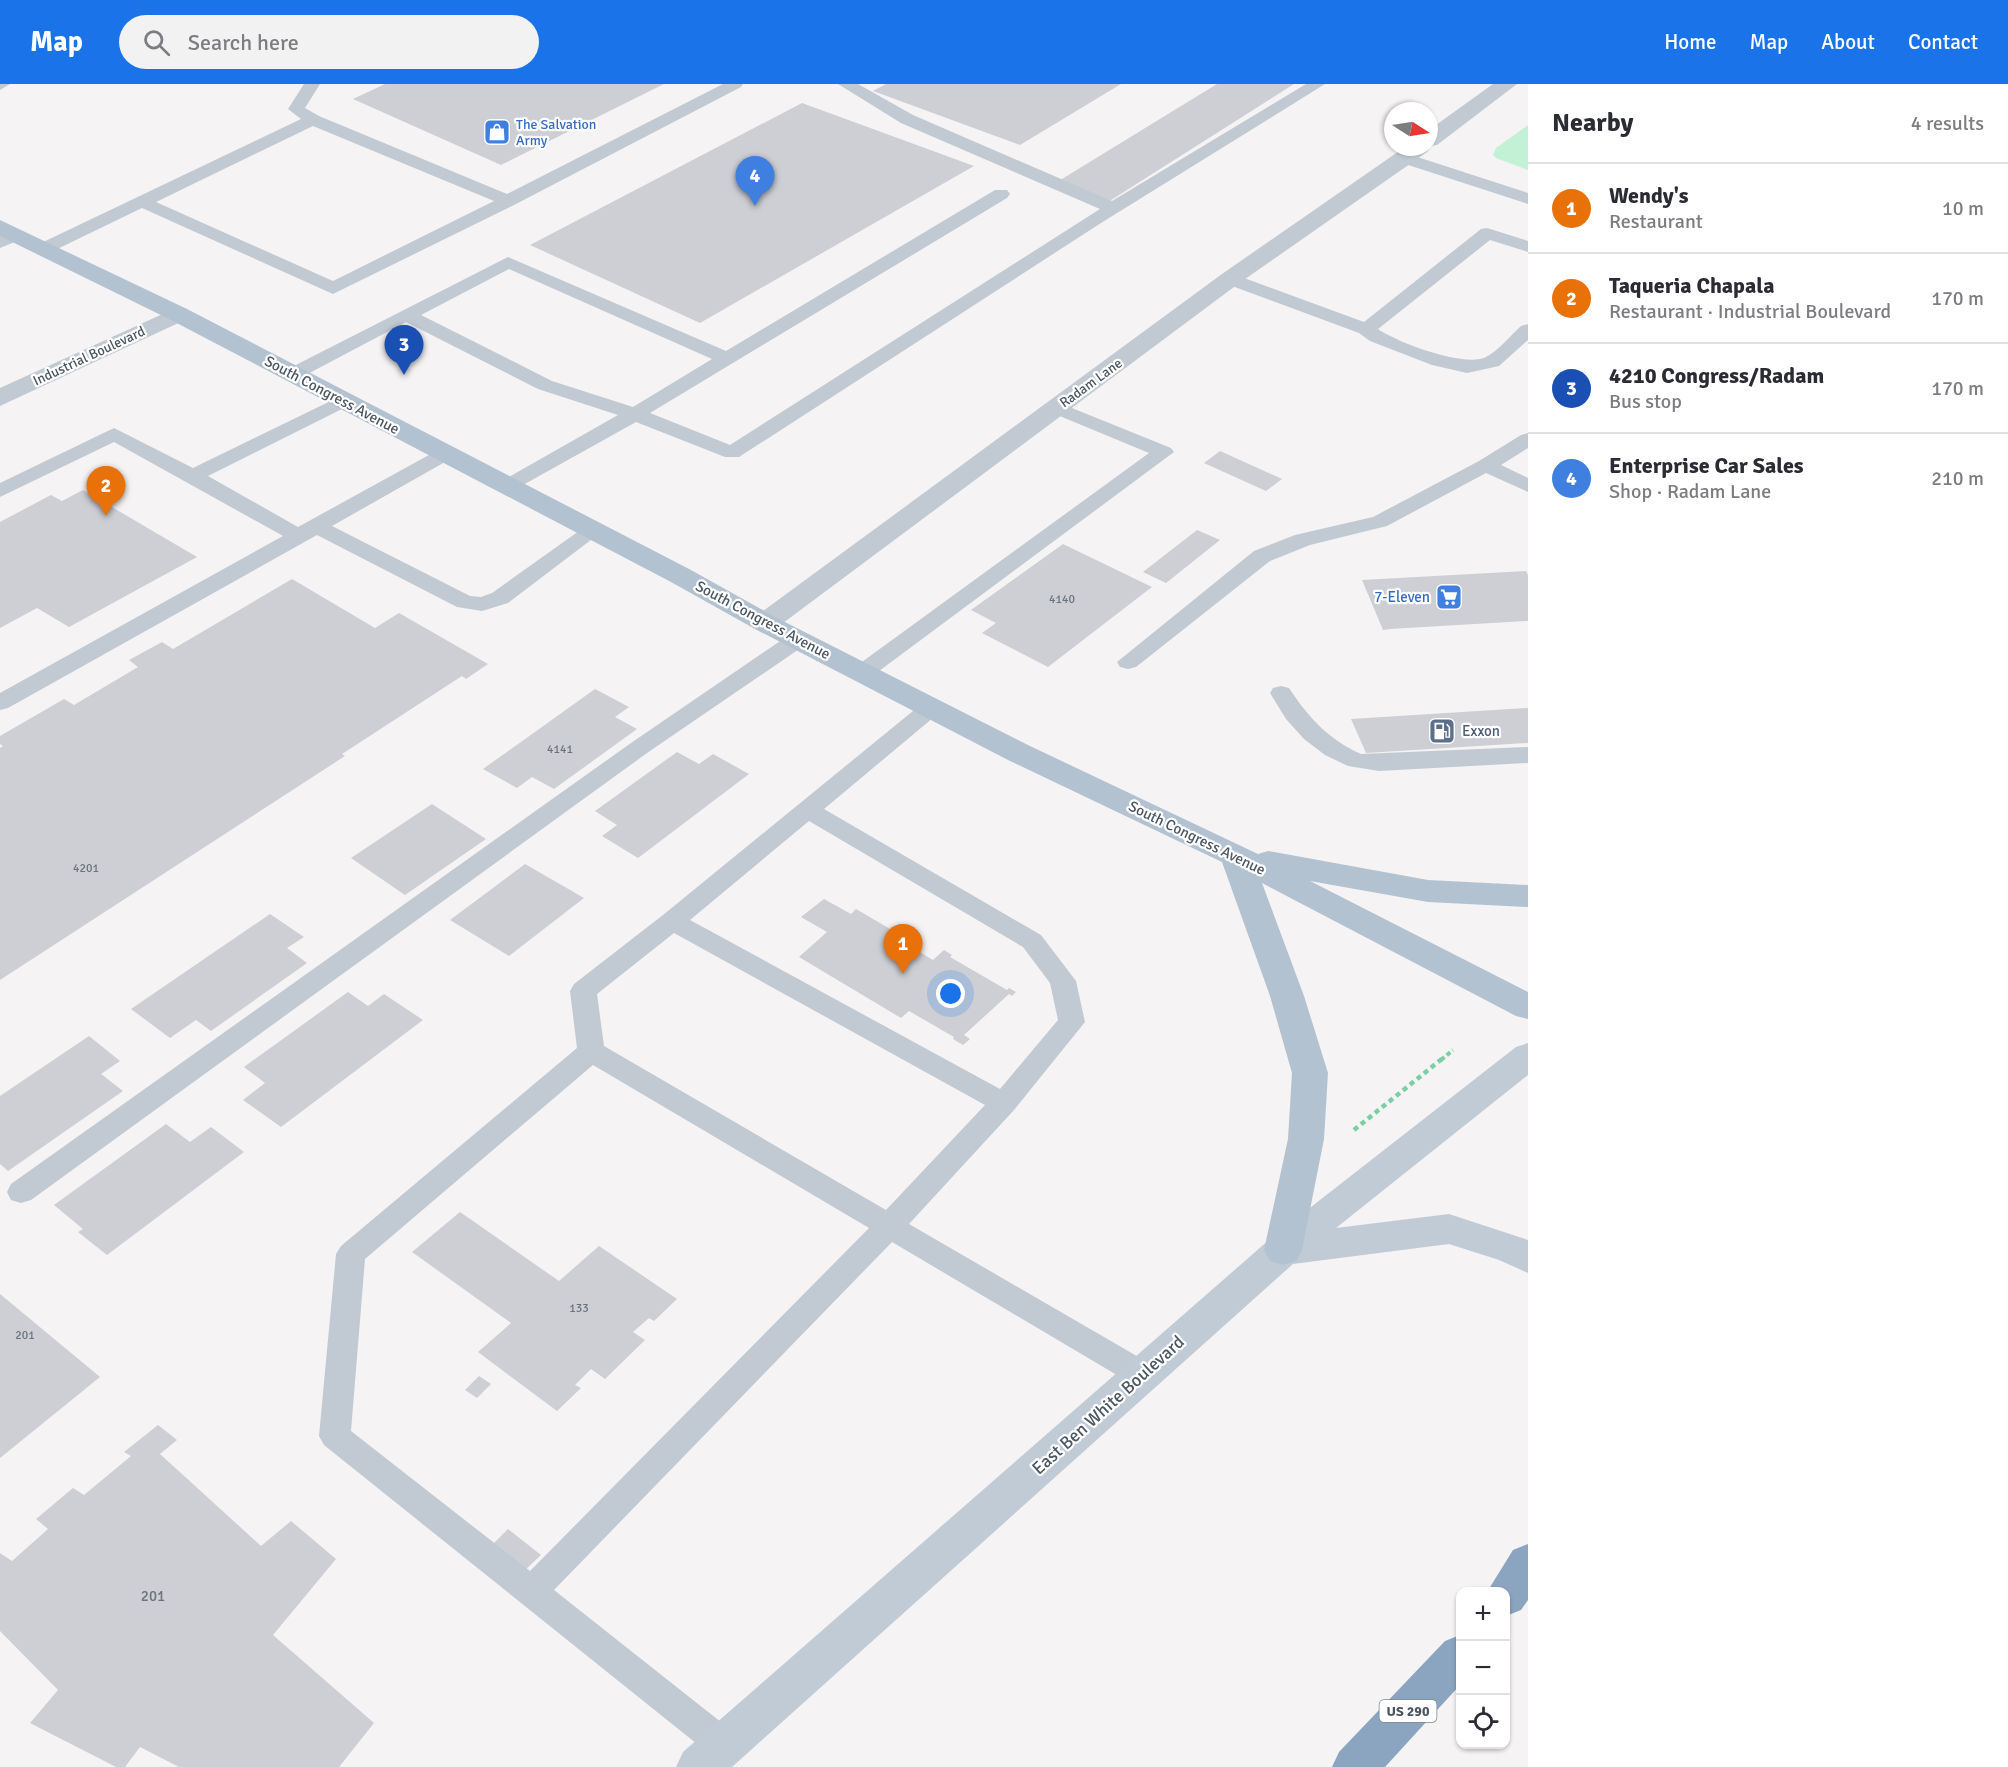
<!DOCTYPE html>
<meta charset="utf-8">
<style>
body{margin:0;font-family:Signika,sans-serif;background:#f2f2f3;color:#2b2b33}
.controls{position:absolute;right:18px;bottom:18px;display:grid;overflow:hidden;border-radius:12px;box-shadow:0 2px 4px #0004}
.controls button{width:54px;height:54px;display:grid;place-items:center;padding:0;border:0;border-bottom:2px solid #e1e1e2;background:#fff;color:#2b2b33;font:30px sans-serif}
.compass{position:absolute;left:1384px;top:18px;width:54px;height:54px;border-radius:50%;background:#fff;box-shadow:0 2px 4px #0004;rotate:102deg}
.you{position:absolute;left:951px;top:910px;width:21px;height:21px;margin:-15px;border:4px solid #fff;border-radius:50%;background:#1a73e8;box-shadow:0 0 0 9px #1a73e833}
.badge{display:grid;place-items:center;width:39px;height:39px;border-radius:50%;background:#1a73e8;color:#fff;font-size:20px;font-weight:700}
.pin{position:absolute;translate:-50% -50px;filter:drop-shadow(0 2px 3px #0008)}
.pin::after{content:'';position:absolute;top:32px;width:21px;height:18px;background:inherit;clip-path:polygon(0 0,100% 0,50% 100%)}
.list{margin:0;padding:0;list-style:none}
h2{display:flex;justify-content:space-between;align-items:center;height:78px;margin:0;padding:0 24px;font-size:26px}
h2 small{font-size:20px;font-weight:400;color:#7c7c81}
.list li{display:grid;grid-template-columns:39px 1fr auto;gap:18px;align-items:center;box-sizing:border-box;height:90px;padding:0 24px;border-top:2px solid #e1e1e2}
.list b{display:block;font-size:22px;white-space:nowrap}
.list p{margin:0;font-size:20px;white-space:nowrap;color:#7c7c81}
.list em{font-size:20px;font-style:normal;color:#7c7c81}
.icon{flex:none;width:33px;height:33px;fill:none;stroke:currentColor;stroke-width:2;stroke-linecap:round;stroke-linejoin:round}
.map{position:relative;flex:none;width:1528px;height:1683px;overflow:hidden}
header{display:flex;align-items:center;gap:36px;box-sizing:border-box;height:84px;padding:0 30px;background:#1a73e8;color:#fff}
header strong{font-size:28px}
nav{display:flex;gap:33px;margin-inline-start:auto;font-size:21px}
.search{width:420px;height:54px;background:#f2f2f3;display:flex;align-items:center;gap:15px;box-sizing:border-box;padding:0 21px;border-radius:33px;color:#7c7c81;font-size:22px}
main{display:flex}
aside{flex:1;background:#fff}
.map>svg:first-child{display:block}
.green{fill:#c3f1d5}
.building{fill:#cdcfd5}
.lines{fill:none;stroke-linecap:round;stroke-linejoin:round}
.path-far1{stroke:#7ad0a6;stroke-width:4;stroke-dasharray:4.5 3;stroke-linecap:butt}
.path{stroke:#7ad0a6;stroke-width:4.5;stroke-dasharray:5 4;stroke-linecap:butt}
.service{fill:#c1cad2;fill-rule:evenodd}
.minor{fill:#c1cad2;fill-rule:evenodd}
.secondary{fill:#c1cbd6;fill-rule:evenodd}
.primary{fill:#b3c2d1;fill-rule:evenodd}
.motorway{fill:#8ba5c1;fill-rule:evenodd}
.labels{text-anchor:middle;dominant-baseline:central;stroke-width:4.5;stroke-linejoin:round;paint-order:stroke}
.number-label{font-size:12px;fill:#6b747e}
.far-shop-label{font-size:14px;fill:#366cbe;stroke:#fff;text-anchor:start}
.far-street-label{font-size:14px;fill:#4a5661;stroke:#fff}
.shield{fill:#fff;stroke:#808990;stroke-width:1.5}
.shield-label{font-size:14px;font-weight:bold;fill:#4a5661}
.street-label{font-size:15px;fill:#4a5661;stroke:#fff}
.shop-label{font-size:15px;fill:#366cbe;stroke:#fff;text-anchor:end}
.service-label{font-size:15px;fill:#4e5e75;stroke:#fff;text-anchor:start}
.near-number-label{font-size:15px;fill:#6b747e}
.near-street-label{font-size:18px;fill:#4a5661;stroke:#fff}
</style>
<header>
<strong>Map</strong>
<div class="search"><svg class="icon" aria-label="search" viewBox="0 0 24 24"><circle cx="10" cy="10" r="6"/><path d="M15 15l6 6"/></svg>Search here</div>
<nav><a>Home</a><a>Map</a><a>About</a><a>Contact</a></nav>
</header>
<main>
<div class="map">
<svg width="1528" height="1683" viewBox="0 0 1528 1683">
<rect width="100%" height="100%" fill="#f5f3f3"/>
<!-- green -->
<path class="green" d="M1528,41V86L1496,74L1493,71L1496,64Z"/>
<!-- building -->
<g class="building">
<path d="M385,0H664L501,81L353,15Z"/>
<path d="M886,0H1121L1020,61L873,7Z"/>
<path d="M1217,0H1294L1108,118L1057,98Z"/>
<path d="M802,19L974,82L700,239L530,161Z"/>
<path d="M1220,367L1282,395L1266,407L1204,379Z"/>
<path d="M83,406L197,473L69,543L37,524L0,544V438L51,411L62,417Z"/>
<path d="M1197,446L1220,456L1166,499L1143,488Z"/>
<path d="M1063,460L1152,503L1048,583L982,549L996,539L971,526Z"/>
<path d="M1526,487L1528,491V537L1390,545L1383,546L1362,496Z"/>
<path d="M292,495L375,544L399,529L488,580L466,595L462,592L342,670L345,672L0,896V664L3,662L0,660V652L64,615L74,621L138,583L129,576L162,558L173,565Z"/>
<path d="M595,605L629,623L615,633L637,645L554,705L532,693L517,704L483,685Z"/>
<path d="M1528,624V659L1366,669L1351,635Z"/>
<path d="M677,668L699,680L713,670L749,690L638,774L602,752L617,741L595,727Z"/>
<path d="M432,720L486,755L405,811L351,774Z"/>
<path d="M525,780L584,814L509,872L450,836Z"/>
<path d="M824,815L851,830L856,825L897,849L893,852L933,876L944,866L952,871L950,873L1007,906L1009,904L1016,908L1012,912L1009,910L964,951L970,955L963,961L953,955L954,953L909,927L901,934L799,873L827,848L801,833Z"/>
<path d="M270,830L304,853L287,864L307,879L211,947L196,936L170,954L131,925Z"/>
<path d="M348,908L368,922L384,910L423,936L281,1043L243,1016L265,999L244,983Z"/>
<path d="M89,952L120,977L101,990L123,1007L8,1087L0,1080V1012Z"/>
<path d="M166,1040L190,1058L211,1043L244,1068L107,1171L78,1148L83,1145L54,1121Z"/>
<path d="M460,1128L559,1197L599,1162L677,1215L654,1237L649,1234L633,1248L645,1256L605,1295L591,1285L575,1301L581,1304L557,1327L478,1268L511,1239L412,1168Z"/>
<path d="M0,1210L100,1293L0,1374Z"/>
<path d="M479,1292L491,1300L477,1314L465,1306Z"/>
<path d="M158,1341L177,1356L160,1370L261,1462L291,1437L336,1475L273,1551L374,1639L339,1683H179L140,1663L125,1683H116L30,1639L58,1606L0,1547V1469L12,1477L48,1445L36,1435L73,1404L84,1411L131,1372L124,1368Z"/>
<path d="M508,1445L541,1471L522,1489L490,1463Z"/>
</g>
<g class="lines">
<!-- path-far1 -->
<path class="path-far1" d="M1441,976L1453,966"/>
<!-- path -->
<path class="path" d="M1354,1046L1443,974"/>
<!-- service -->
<g class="service">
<path d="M0,0H10L0,6Z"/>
<path d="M304,0H320L305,24L319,32L507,110L723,0H743L741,3L514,121L333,210L142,124L49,169H37L34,165L37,161L301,35L288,25ZM313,42L494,117L333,197L156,118Z"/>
<path d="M838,0H858L913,31L1112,117L1306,0H1325L1101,139L739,373H725L636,338L514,406L507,408L500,406L497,402L500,398L618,331L538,305L406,238L300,294H286L283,290L286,286L508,173L726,267L995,106H1007L1010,110L1007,114L650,329L730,361L1100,125L901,39ZM509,185L712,275L633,323L552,297L421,231Z"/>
<path d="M1405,69L1528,109V120L1399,78L1396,74L1399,70Z"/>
<path d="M1487,144L1528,157V168L1490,156L1378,245C1396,258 1465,284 1486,273C1498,267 1511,251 1521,242L1528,240V256L1499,282L1467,289L1432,281L1370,257L1359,249L1224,199L1221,195L1224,191H1236L1364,238L1481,145Z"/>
<path d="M16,146L22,147L25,151L22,155L0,164V152Z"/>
<path d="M343,311L350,313L353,317L350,321L208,392L298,443L438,366H452L455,370L452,374L332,442L470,512L481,513L492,509L586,442L593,440L600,442L604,446L508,519L482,527L457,523L317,451L8,624L0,626V609L283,452L114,358L0,413V399L114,344L193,384Z"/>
<path d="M1057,318L1171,364L1174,368L871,593L863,595L855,593L852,588L855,583L1149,369L1050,328L1047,324L1050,320Z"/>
<path d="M1528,349V364L1501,381L1528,394V408L1486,389L1387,442L1310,461L1270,477L1136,583L1128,585L1120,583L1117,578L1254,467L1295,451L1373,433L1479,377L1521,351Z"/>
<path d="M797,549L805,551L808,556L805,561L647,669L31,1116L21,1119L11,1116L7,1108L11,1100L631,659L789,551Z"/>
<path d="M1281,602L1289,604C1308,633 1329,656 1361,670L1528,663V679L1379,687L1348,682L1325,671L1304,655L1286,635L1270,609L1273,604Z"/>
<path d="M932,616L940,618L944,623L940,628L824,725L1041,851L1076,897L1085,938L1014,1026L909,1140L1154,1282L1158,1291L1154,1300L1143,1304L1132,1300L892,1158L554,1506L736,1650L741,1661L736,1672L724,1677L712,1672L324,1361L319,1352L336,1170L341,1162L577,964L570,907L574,900L663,831L924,618ZM809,737L1023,863L1050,899L1058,936L1000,1005L690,836ZM674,849L985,1021L886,1126L604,962L597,910ZM593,981L869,1144L530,1487L351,1347L365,1175Z"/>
</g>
<!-- minor -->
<g class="minor">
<path d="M1493,0H1517L1437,61L1430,62L1427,68L1238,200L775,545L765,548L755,545L751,539L755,533L1222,190L1405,63H1429V46Z"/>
<path d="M178,223L187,225L190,230L187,235L0,322V304Z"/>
</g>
<!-- secondary -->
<path class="secondary" d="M1528,959V991L1336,1144L1449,1130L1528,1156V1189L1499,1176L1449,1160L1293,1180L732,1683H676L683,1668L1270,1155L1516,963Z"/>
<!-- primary -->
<path class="primary" d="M0,136L187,225L691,486L775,533L1030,662L1258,770L1268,767L1428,796L1528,801V823L1428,818L1310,797L1528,908V935L1516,932L1262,799L1304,912L1328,989L1324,1055L1302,1166L1296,1177L1283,1181L1270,1177L1264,1166L1288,1055L1292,989L1270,912L1222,778L1008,676L755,545L671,498L169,235L0,152Z"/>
<!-- motorway -->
<g class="motorway">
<path d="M1528,1460V1516L1521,1526L1506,1532V1508H1487L1513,1466Z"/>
<path d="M1460,1551V1601L1385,1683H1332L1339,1668L1445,1557Z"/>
</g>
</g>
<!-- icons -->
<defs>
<symbol id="shop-square" viewBox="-11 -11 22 22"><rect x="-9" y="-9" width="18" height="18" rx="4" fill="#3f7fe0" stroke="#fff"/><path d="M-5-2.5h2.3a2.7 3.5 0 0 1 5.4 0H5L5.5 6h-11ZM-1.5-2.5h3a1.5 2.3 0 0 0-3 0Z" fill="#fff"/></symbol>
<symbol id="supermarket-square" viewBox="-11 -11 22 22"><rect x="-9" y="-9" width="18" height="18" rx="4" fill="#3f7fe0" stroke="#fff"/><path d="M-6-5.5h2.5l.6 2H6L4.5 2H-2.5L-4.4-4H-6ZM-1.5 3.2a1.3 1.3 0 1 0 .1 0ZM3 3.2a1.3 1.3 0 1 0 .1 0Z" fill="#fff"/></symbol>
<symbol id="fuel-square" viewBox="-11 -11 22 22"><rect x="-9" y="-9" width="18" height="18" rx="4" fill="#5c6f8a" stroke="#fff"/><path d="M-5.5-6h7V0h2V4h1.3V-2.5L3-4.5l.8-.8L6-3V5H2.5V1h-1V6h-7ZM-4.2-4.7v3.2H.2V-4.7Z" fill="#fff"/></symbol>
</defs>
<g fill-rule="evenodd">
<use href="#shop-square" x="482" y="33" width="30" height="30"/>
<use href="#supermarket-square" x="1434" y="498" width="30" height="30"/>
<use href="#fuel-square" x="1427" y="632" width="30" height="30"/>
</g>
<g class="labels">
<!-- number labels -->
<g class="number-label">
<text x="1062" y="515">4140</text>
<text x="560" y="665">4141</text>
<text x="86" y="784">4201</text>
<text x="579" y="1224">133</text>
<text x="25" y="1251">201</text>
</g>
<!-- far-shop labels -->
<g class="far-shop-label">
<text x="516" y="40">The Salvation<tspan x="516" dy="16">Army</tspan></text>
</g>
<!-- far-street labels -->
<g class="far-street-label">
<text transform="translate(89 272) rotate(-25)">Industrial Boulevard</text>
<text transform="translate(1091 299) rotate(-36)">Radam Lane</text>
</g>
<!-- shield labels -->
<rect class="shield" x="1379.5" y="1616" width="57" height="22" rx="4.5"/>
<g class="shield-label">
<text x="1408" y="1627">US 290</text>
</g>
<!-- street labels -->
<g class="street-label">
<text transform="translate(332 311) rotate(28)">South Congress Avenue</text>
<text transform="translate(763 536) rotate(28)">South Congress Avenue</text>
<text transform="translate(1197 754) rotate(26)">South Congress Avenue</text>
</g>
<!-- shop labels -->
<g class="shop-label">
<text x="1430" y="513">7-Eleven</text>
</g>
<!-- service labels -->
<g class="service-label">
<text x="1462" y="647">Exxon</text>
</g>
<!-- near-number labels -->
<g class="near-number-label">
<text x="153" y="1512">201</text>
</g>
<!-- near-street labels -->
<g class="near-street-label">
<text transform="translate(1108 1321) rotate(-42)">East Ben White Boulevard</text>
</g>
</g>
</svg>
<div class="controls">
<button>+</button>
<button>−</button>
<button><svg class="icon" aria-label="locate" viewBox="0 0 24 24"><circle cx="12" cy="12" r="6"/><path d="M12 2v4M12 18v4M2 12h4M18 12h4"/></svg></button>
</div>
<svg class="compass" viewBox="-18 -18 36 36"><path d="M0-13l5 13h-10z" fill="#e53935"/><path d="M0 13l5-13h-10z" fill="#7c7c81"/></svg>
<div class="you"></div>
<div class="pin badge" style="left:903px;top:890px;background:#e8710a">1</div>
<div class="pin badge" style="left:106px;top:432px;background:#e8710a">2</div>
<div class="pin badge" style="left:404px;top:291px;background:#1a4fb4">3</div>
<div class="pin badge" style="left:755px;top:122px;background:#3f7fe0">4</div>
</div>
<aside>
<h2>Nearby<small>4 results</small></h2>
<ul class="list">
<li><span class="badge" style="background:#e8710a">1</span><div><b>Wendy's</b><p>Restaurant</p></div><em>10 m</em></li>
<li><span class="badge" style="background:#e8710a">2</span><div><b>Taqueria Chapala</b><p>Restaurant · Industrial Boulevard</p></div><em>170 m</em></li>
<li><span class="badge" style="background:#1a4fb4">3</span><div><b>4210 Congress/Radam</b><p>Bus stop</p></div><em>170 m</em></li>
<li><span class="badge" style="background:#3f7fe0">4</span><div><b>Enterprise Car Sales</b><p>Shop · Radam Lane</p></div><em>210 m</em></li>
</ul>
</aside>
</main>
